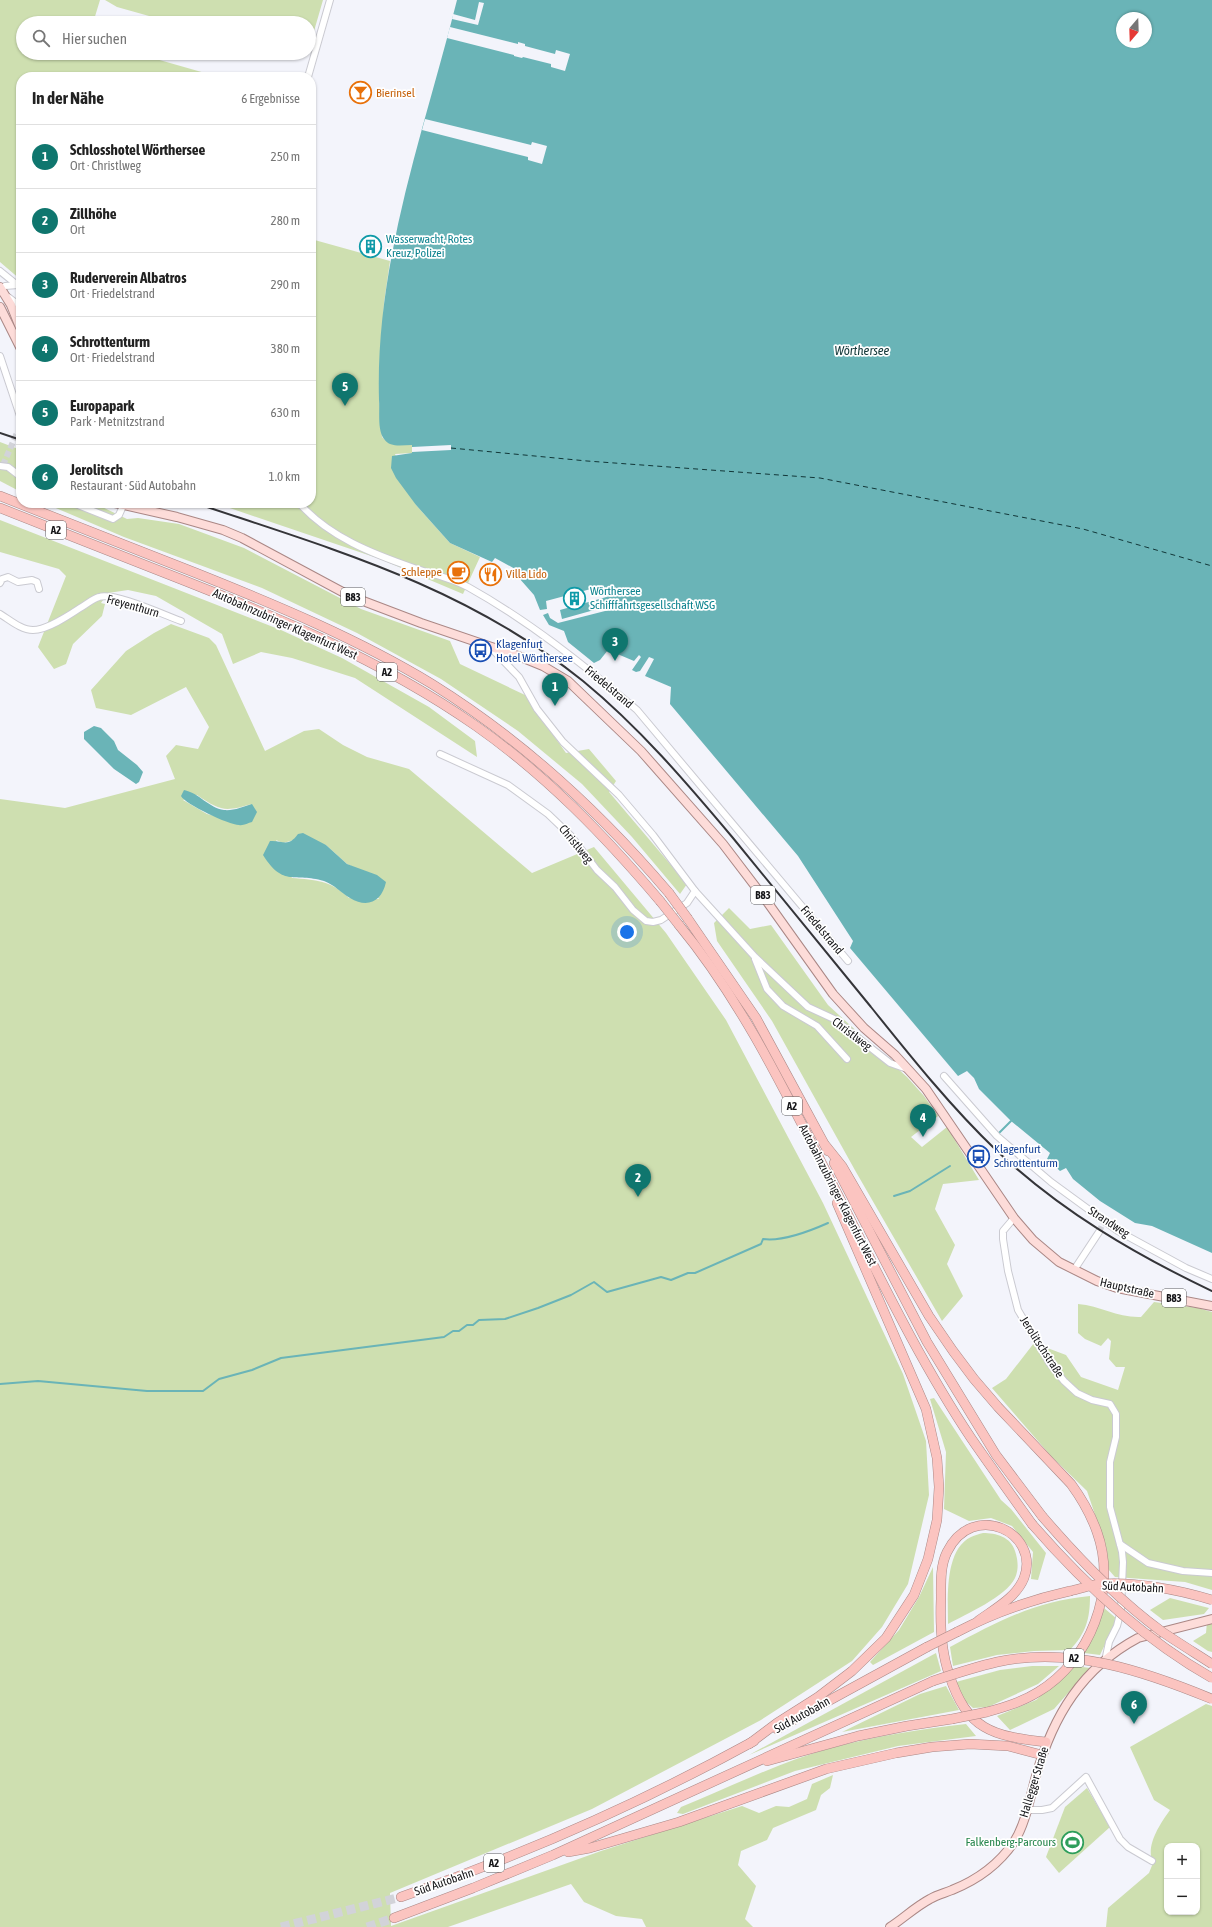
<!DOCTYPE html>
<html lang="de">
<meta charset="utf-8">
<style>
body{margin:0;font-family:"Asap Condensed",sans-serif;background:#f2f2f2;color:#222}
.controls{position:absolute;right:12px;bottom:12px;display:grid;overflow:hidden;border-radius:8px;box-shadow:0 1px 3px #0004}
.controls button{width:36px;height:36px;display:grid;place-items:center;padding:0;border:0;border-bottom:1px solid #e0e0e0;background:#fff;color:#222;font:20px sans-serif}
.compass{position:absolute;left:1116px;top:12px;width:36px;height:36px;border-radius:50%;background:#fff;box-shadow:0 1px 3px #0004;rotate:199deg}
.you{position:absolute;left:627px;top:932px;width:14px;height:14px;margin:-10px;border:3px solid #fff;border-radius:50%;background:#1a73e8;box-shadow:0 0 0 6px #1a73e833}
.badge{display:grid;place-items:center;width:26px;height:26px;border-radius:50%;background:#0f766e;color:#fff;font-size:13px;font-weight:700}
.pin{position:absolute;translate:-50% -33px;filter:drop-shadow(0 1px 2px #0008)}
.pin::after{content:'';position:absolute;top:21px;width:14px;height:12px;background:inherit;clip-path:polygon(0 0,100% 0,50% 100%)}
.list{margin:0;padding:0;list-style:none}
h2{display:flex;justify-content:space-between;align-items:center;height:52px;margin:0;padding:0 16px;font-size:17px}
h2 small{font-size:13px;font-weight:400;color:#767676}
.list li{display:grid;grid-template-columns:26px 1fr auto;gap:12px;align-items:center;box-sizing:border-box;height:64px;padding:0 16px;border-top:1px solid #e0e0e0}
.list b{display:block;font-size:15px;white-space:nowrap}
.list p{margin:0;font-size:13px;white-space:nowrap;color:#767676}
.list em{font-size:13px;font-style:normal;color:#767676}
.icon{flex:none;width:22px;height:22px;fill:none;stroke:currentColor;stroke-width:2;stroke-linecap:round;stroke-linejoin:round}
.map{position:relative;flex:none;width:1212px;height:1927px;overflow:hidden}
.search{position:absolute;background:#fff;box-shadow:0 1px 3px #0004;left:16px;top:16px;width:300px;height:44px;display:flex;align-items:center;gap:10px;box-sizing:border-box;padding:0 14px;border-radius:22px;color:#767676;font-size:15px}
.panel{position:absolute;background:#fff;box-shadow:0 1px 3px #0004;left:16px;top:72px;width:300px;height:436px;border-radius:16px}
.map>svg:first-child{display:block}
.green{fill:#cedfb0;fill-rule:evenodd}
.water{fill:#6ab4b7;fill-rule:evenodd}
.pier{fill:#f3f4fb}
.lines{fill:none;stroke-linecap:round;stroke-linejoin:round}
.stream{stroke:#6ab4b7;stroke-width:2}
.ferry{stroke:#123738;stroke-width:1;stroke-dasharray:5 4;stroke-linecap:butt}
.minor-tunnel{stroke:#d2d3d9;stroke-width:6;stroke-dasharray:6 3;stroke-linecap:butt}
.highway-tunnel{stroke:#d2d3d9;stroke-width:9;stroke-dasharray:9 4.5;stroke-linecap:butt}
.minor-casing{stroke:#cacad1;stroke-width:8}
.major-casing{stroke:#aa8785;stroke-width:10}
.highway-casing{stroke:#aa8785;stroke-width:10}
.minor{stroke:#fff;stroke-width:6}
.major{stroke:#fddcd9;stroke-width:8}
.highway{stroke:#fbc4c0;stroke-width:9}
.rail{stroke:#353539;stroke-width:2}
.highway-bridge-casing{stroke:#aa8785;stroke-width:10;stroke-linecap:butt}
.highway-bridge{stroke:#fbc4c0;stroke-width:9}
.labels{text-anchor:middle;dominant-baseline:central;stroke-width:3.5;stroke-linejoin:round;paint-order:stroke}
.shield{fill:#fff;stroke:#5b5b5d;stroke-width:1}
.shield-label{font-size:11px;font-weight:bold;fill:#151518}
.food-label{font-size:12px;fill:#c56008;stroke:#fff;text-anchor:start}
.culture-label{font-size:12px;fill:#0d838f;stroke:#fff;text-anchor:start}
.street-label{font-size:12px;fill:#151518;stroke:#fff}
.transit-label{font-size:12px;fill:#164399;stroke:#fff;text-anchor:start}
.leisure-label{font-size:12px;fill:#27864d;stroke:#fff;text-anchor:end}
.water-label{font-size:13px;font-style:italic;fill:#123738;stroke:#fff}
</style>
<div class="map">
<svg width="1212" height="1927" viewBox="0 0 1212 1927">
<rect width="100%" height="100%" fill="#f3f4fb"/>
<!-- green -->
<g class="green">
<path d="M0,0H100L93,23H23V53H135L219,77H21V280L0,262Z"/>
<path d="M105,0H323L312,38L309,37V23H174L117,7Z"/>
<path d="M311,239L390,261L384,303L379,394L382,437C390,446 400,445 412,445V453L395,454L416,505L450,543L480,557L463,594L380,559L215,503H311Z"/>
<path d="M0,442L21,450V492L0,481Z"/>
<path d="M44,503H94L127,519L138,518L179,524L244,548L361,609L450,641L460,664L525,695L566,753L589,749L616,781L609,792L687,884L680,894L632,837L582,784L518,731L441,679L357,633L262,588L124,537Z"/>
<path d="M0,520L281,630L342,658L429,707L475,741L477,757L355,678L292,658L261,652L233,664L222,634L156,596L128,590L108,593L101,603L105,604L102,616L73,644L66,664L54,669L38,647L66,576L59,569L0,552Z"/>
<path d="M171,624L209,638L216,645L265,751L304,731L319,729L343,745L367,757L409,769L532,873L594,847L666,933L726,1020L823,1203L903,1374L926,1441L929,1495L908,1584L882,1627L852,1661L761,1720L592,1809L390,1893L391,1926L601,1851L742,1806L759,1813L776,1806L789,1807L807,1799L812,1784L833,1775L830,1788L821,1795L816,1810L773,1828L767,1840L741,1851L738,1865L756,1886L745,1919L753,1927H646L642,1919L616,1916L584,1902L571,1884L448,1927H0V799L65,808L175,779L166,756L176,745L198,749L209,727L186,687L131,715L96,708L91,690L126,651L154,633ZM197,795C221,811 224,812 252,804L219,817L207,814L183,800ZM276,840L283,843L294,840L326,845L347,864L360,870L379,899L349,898C330,880 316,880 292,878Z"/>
<path d="M729,908L750,929L771,925L828,1005L907,1077L924,1096L938,1116L911,1137L922,1147L947,1127L979,1180L943,1184L935,1209L955,1245L947,1264L963,1296L942,1321L856,1172L772,1021L717,941L714,923Z"/>
<path d="M1154,1302L1198,1308L1212,1312V1590L1185,1582L1115,1577L1108,1569L1107,1550L1087,1491L1051,1456L992,1388L1006,1379L1034,1343L1066,1355L1081,1377L1118,1390L1125,1367H1116L1109,1359L1111,1341L1108,1338L1101,1346L1085,1339L1078,1333V1304C1101,1306 1118,1318 1141,1317Z"/>
<path d="M934,1398L1001,1500L1011,1509L1046,1553L1038,1580L1031,1579L1033,1552L1012,1526L991,1518L969,1521L944,1509L946,1452L930,1399Z"/>
<path d="M983,1533C996,1533 1011,1537 1015,1551C1018,1560 1019,1569 1015,1578C1006,1597 966,1614 948,1624C948,1599 944,1550 971,1537C975,1535 979,1534 983,1533Z"/>
<path d="M933,1567L934,1632L873,1665L870,1662L899,1630L919,1597Z"/>
<path d="M1090,1596C1090,1619 1086,1633 1070,1650L1034,1651L997,1655L953,1666L950,1647C997,1622 1035,1601 1090,1596Z"/>
<path d="M1170,1598L1209,1608L1204,1614L1163,1620L1150,1610Z"/>
<path d="M1104,1608L1117,1619L1100,1655L1084,1653L1095,1632Z"/>
<path d="M1212,1621V1652L1208,1651L1193,1641L1206,1633L1207,1622Z"/>
<path d="M936,1653L941,1671L749,1755Z"/>
<path d="M1032,1666H1059L1038,1684L988,1707L973,1708L962,1698L956,1682L1000,1670Z"/>
<path d="M1075,1666L1090,1668L1054,1709L1010,1730L997,1716L1036,1700Z"/>
<path d="M946,1686L959,1710L842,1732L920,1694Z"/>
<path d="M1206,1704L1212,1706V1927H1106L1108,1908L1149,1873L1153,1863C1145,1846 1160,1824 1170,1810L1154,1800L1130,1747ZM1167,1846H1197V1912H1167Z"/>
<path d="M966,1724L976,1736L898,1746L795,1771L683,1814L677,1813L681,1807C730,1787 780,1762 831,1748C876,1736 920,1729 966,1724Z"/>
<path d="M1087,1788L1110,1827L1059,1873L1046,1857L1065,1807Z"/>
</g>
<!-- water -->
<g class="water">
<path d="M457,0H1212V1253L1152,1226L1135,1223L1100,1201L1073,1179L1066,1168L1060,1171L1047,1159L1050,1153L1011,1121L979,1089L974,1078L967,1071L958,1076L850,948L853,941L798,856L670,704L671,687L645,676L654,659L649,657L640,671L636,672L632,670L641,657L639,655L634,661L608,650L600,660L594,663L568,642L564,631L549,625L543,615L548,613L550,618L558,623L609,610L614,606L612,605L562,619L560,610L610,596V594L604,592L602,586L546,601L547,609L540,610L534,595L519,578L517,570L495,558L492,562L450,543L416,505L396,478L391,468L392,456L412,453V445C402,445 390,448 384,439C377,430 380,411 379,400C375,262 424,132 457,0ZM1122,18H1146V42H1122Z"/>
<path d="M94,726L101,728L114,741L118,750L137,765L143,772L139,782L136,784L114,769L84,739V732Z"/>
<path d="M184,790C199,793 209,808 224,810C233,811 243,807 252,804L257,812L252,822C248,823 243,826 239,825C229,825 185,804 181,796Z"/>
<path d="M303,833L326,845L347,864L377,875L386,882C382,901 368,909 350,898C341,893 335,885 324,881C294,872 284,888 263,855L270,841C283,840 288,848 298,834Z"/>
</g>
<!-- pier -->
<g class="pier">
<path d="M479,2L484,3L478,25L452,19L453,14L475,20Z"/>
<path d="M450,27L518,44V42L525,44V46L555,54L556,50L570,54L565,71L551,67V64L523,57L522,58L514,56V55L447,38Z"/>
<path d="M425,119L531,145L532,142L547,146L542,164L528,160V157L422,130Z"/>
<path d="M451,445V450L412,452V447Z"/>
</g>
<g class="lines">
<!-- stream -->
<g class="stream">
<path d="M999,1133L1011,1121"/>
<path d="M894,1196L910,1191L950,1166"/>
<path d="M0,1384L38,1381L147,1391H203L219,1379L252,1370L281,1358L444,1337L453,1331H459L467,1325H473L479,1320L505,1319L538,1308L571,1295L594,1282L607,1292L661,1277L671,1280L688,1273H695L761,1244L763,1239C783,1242 810,1231 828,1223"/>
</g>
<!-- ferry -->
<path class="ferry" d="M451,448L587,461L820,478L1083,529L1212,566"/>
<!-- minor-tunnel -->
<g class="minor-tunnel">
<path d="M3,465L16,435L21,429"/>
<path d="M1099,1232L1104,1221"/>
</g>
<!-- highway-tunnel -->
<g class="highway-tunnel">
<path d="M281,1927L401,1897"/>
<path d="M367,1927L394,1918"/>
</g>
<defs>
<g id="minor">
<path d="M308,77L330,0"/>
<path d="M0,271L21,288"/>
<path d="M0,292L5,286L18,285"/>
<path d="M8,297L21,307"/>
<path d="M0,356L21,419"/>
<path d="M311,414V428"/>
<path d="M0,466L8,467L21,477"/>
<path d="M73,503L113,519L119,515L123,506"/>
<path d="M299,503C329,537 373,554 414,568C432,574 451,578 468,587C529,621 584,665 637,710L848,961"/>
<path d="M0,583L2,579L8,577L18,582L32,580L37,582L39,589"/>
<path d="M0,614C10,620 21,630 33,630C47,630 68,616 80,608C86,605 92,599 99,597C115,592 164,615 181,621"/>
<path d="M440,754L508,785L548,814L571,836L597,870L615,887L633,910L646,921L653,922L661,920L687,903L695,891L653,835L619,795L563,742L537,709L519,677L490,647"/>
<path d="M695,891L755,957L808,1007L834,1019L890,1063L907,1069"/>
<path d="M755,959L767,989L783,1006L817,1026L847,1059"/>
<path d="M944,1076L997,1136L1051,1182L1118,1231L1186,1268L1212,1279"/>
<path d="M1014,1218L1003,1231V1239L1008,1271L1018,1310L1050,1364L1064,1381L1077,1393L1092,1400L1110,1404L1116,1414V1437L1110,1462V1507L1122,1552L1123,1562L1121,1610L1117,1626L1109,1642L1105,1661"/>
<path d="M1074,1270L1099,1232"/>
<path d="M1120,1544L1148,1563L1183,1571L1212,1573"/>
<path d="M1027,1810H1042L1052,1808L1086,1777L1120,1839L1128,1847L1152,1861"/>
</g>
<g id="major">
<path d="M0,287L11,305L21,330"/>
<path d="M0,307L21,349"/>
<path d="M115,503L177,517L223,530L242,538L350,596L421,623L521,657L543,666L568,681L641,751L723,844L768,903L833,994L864,1028L895,1055L926,1089L1014,1218L1033,1240L1059,1262L1097,1281L1117,1288L1212,1306"/>
<path d="M890,1927C904,1918 915,1907 930,1899C937,1895 945,1893 952,1890C977,1880 999,1864 1014,1842C1026,1823 1030,1797 1036,1776C1053,1716 1082,1668 1138,1638L1212,1619"/>
</g>
<g id="highway">
<path d="M0,496C65,521 130,547 196,573C276,605 358,639 432,684C522,740 601,813 669,893"/>
<path d="M0,508C53,529 107,550 160,571C270,614 379,658 476,726C546,775 605,836 660,901"/>
<path d="M688,919L756,1018L828,1151"/>
<path d="M679,925C746,1006 792,1106 840,1199C881,1280 921,1363 971,1438C991,1467 1012,1496 1032,1524"/>
<path d="M826,1146L842,1166L929,1316L953,1351L974,1379L998,1407L1071,1484C1082,1499 1091,1515 1097,1532C1118,1590 1090,1661 1038,1692C1022,1702 1005,1707 987,1712"/>
<path d="M834,1163L927,1342L996,1455L1042,1516"/>
<path d="M978,1621C994,1609 1016,1598 1024,1578C1041,1533 973,1499 947,1552C940,1566 941,1584 941,1599C940,1624 941,1651 949,1674C967,1730 992,1736 1046,1742"/>
<path d="M957,1632C993,1613 1030,1600 1070,1591"/>
<path d="M777,1729L927,1647"/>
<path d="M749,1744L777,1723L818,1697L852,1671L886,1638L914,1595L928,1559L937,1520L939,1487L937,1458L926,1409L837,1203"/>
<path d="M767,1761L858,1736L907,1726L952,1719"/>
<path d="M568,1852L590,1848L679,1822L826,1769L896,1753L932,1747L970,1744L1008,1746L1042,1755"/>
<path d="M401,1897C523,1855 641,1803 754,1741"/>
<path d="M394,1918L473,1888L553,1855L933,1681"/>
</g>
</defs>
<!-- minor casing -->
<use href="#minor" class="minor-casing"/>
<!-- major casing -->
<use href="#major" class="major-casing"/>
<!-- highway casing -->
<use href="#highway" class="highway-casing"/>
<!-- minor -->
<use href="#minor" class="minor"/>
<!-- major -->
<use href="#major" class="major"/>
<!-- highway -->
<use href="#highway" class="highway"/>
<!-- rail -->
<g class="rail">
<path d="M0,433L21,440"/>
<path d="M195,503C335,550 465,586 583,681C639,727 686,782 733,838C779,895 825,951 871,1007C911,1057 951,1107 997,1151C1061,1211 1134,1254 1212,1291"/>
</g>
<defs>
<g id="highway-bridge">
<path d="M669,893L688,919"/>
<path d="M660,901L679,925"/>
<path d="M1042,1516C1078,1558 1116,1598 1161,1631C1177,1642 1195,1653 1212,1664"/>
<path d="M1032,1524C1084,1584 1143,1639 1212,1678"/>
<path d="M1070,1591C1080,1589 1090,1585 1100,1584C1133,1581 1180,1590 1212,1600"/>
<path d="M927,1647L957,1632"/>
<path d="M933,1681C954,1674 975,1667 997,1662C1071,1646 1144,1671 1212,1699"/>
<path d="M952,1719L987,1712"/>
</g>
</defs>
<!-- highway-bridge casing -->
<use href="#highway-bridge" class="highway-bridge-casing"/>
<!-- highway-bridge -->
<use href="#highway-bridge" class="highway-bridge"/>
</g>
<!-- icons -->
<defs>
<symbol id="bar-ring" viewBox="-11 -11 22 22"><circle r="9.5" fill="#fff" stroke="#e8710a" stroke-width="1.5"/><path d="M-6-5H6L.8 .8V4.5H3.5V6h-7V4.5H-.8V.8Z" fill="#e8710a"/></symbol>
<symbol id="building-ring" viewBox="-11 -11 22 22"><circle r="9.5" fill="#fff" stroke="#0f9aa8" stroke-width="1.5"/><path d="M-4-6H4V6H1V3H-1V6H-4ZM-2.5-4.3h1.7v1.8h-1.7ZM.8-4.3h1.7v1.8H.8ZM-2.5-1h1.7V.8h-1.7ZM.8-1h1.7V.8H.8Z" fill="#0f9aa8"/></symbol>
<symbol id="cafe-ring" viewBox="-11 -11 22 22"><circle r="9.5" fill="#fff" stroke="#e8710a" stroke-width="1.5"/><path d="M-5.5-4.5H6V0H3Q3 3.5 0 3.5H-2.5Q-5.5 3.5-5.5 0ZM3-3.2v2h1.7v-2ZM-6 4.5H4V6H-6Z" fill="#e8710a"/></symbol>
<symbol id="restaurant-ring" viewBox="-11 -11 22 22"><circle r="9.5" fill="#fff" stroke="#e8710a" stroke-width="1.5"/><path d="M-5-6h1v4h1v-4h1v4h1v-4h1v5L-1.5 .5V6h-2V.5L-5-1ZM5-6V6H3V1.5H1.5Q1.5-4 5-6Z" fill="#e8710a"/></symbol>
<symbol id="bus-ring" viewBox="-11 -11 22 22"><circle r="9.5" fill="#fff" stroke="#1a4fb4" stroke-width="1.5"/><path d="M-5-6H5V4H4V6H2V4H-2V6H-4V4H-5ZM-3.5-4V0h7V-4ZM-3.5 1.2v1.5H-2V1.2ZM2 1.2v1.5H3.5V1.2Z" fill="#1a4fb4"/></symbol>
<symbol id="stadium-ring" viewBox="-11 -11 22 22"><circle r="9.5" fill="#fff" stroke="#2e9e5b" stroke-width="1.5"/><path d="M0-5a6.5 5 0 1 0 0 10a6.5 5 0 1 0 0-10ZM-3.5-1.8h7v3.6h-7Z" fill="#2e9e5b"/></symbol>
</defs>
<g fill-rule="evenodd">
<use href="#bar-ring" x="348" y="80" width="25" height="25"/>
<use href="#building-ring" x="358" y="234" width="25" height="25"/>
<use href="#cafe-ring" x="446" y="560" width="25" height="25"/>
<use href="#restaurant-ring" x="478" y="562" width="25" height="25"/>
<use href="#building-ring" x="562" y="586" width="25" height="25"/>
<use href="#bus-ring" x="468" y="638" width="25" height="25"/>
<use href="#bus-ring" x="966" y="1144" width="25" height="25"/>
<use href="#stadium-ring" x="1060" y="1830" width="25" height="25"/>
</g>
<g class="labels">
<!-- shield labels -->
<g class="shield">
<rect x="46" y="521" width="20" height="18" rx="3"/>
<rect x="341" y="588" width="24" height="18" rx="3"/>
<rect x="377" y="663" width="20" height="18" rx="3"/>
<rect x="751" y="886" width="24" height="18" rx="3"/>
<rect x="782" y="1097" width="20" height="18" rx="3"/>
<rect x="1162" y="1289" width="24" height="18" rx="3"/>
<rect x="1064" y="1649" width="20" height="18" rx="3"/>
<rect x="484" y="1854" width="20" height="18" rx="3"/>
</g>
<g class="shield-label">
<text x="56" y="530">A2</text>
<text x="353" y="597">B83</text>
<text x="387" y="672">A2</text>
<text x="763" y="895">B83</text>
<text x="792" y="1106">A2</text>
<text x="1174" y="1298">B83</text>
<text x="1074" y="1658">A2</text>
<text x="494" y="1863">A2</text>
</g>
<!-- food labels -->
<g class="food-label">
<text x="376" y="93">Bierinsel</text>
<text x="442" y="572" text-anchor="end">Schleppe</text>
<text x="506" y="574">Villa Lido</text>
</g>
<!-- culture labels -->
<g class="culture-label">
<text x="386" y="239">Wasserwacht, Rotes<tspan x="386" dy="14">Kreuz, Polizei</tspan></text>
<text x="590" y="591">Wörthersee<tspan x="590" dy="14">Schifffahrtsgesellschaft WSG</tspan></text>
</g>
<!-- street labels -->
<g class="street-label">
<text transform="translate(133 606) rotate(16)">Freyenthurn</text>
<text transform="translate(285 624) rotate(24)">Autobahnzubringer Klagenfurt West</text>
<text transform="translate(609 687) rotate(40)">Friedelstrand</text>
<text transform="translate(576 844) rotate(50)">Christlweg</text>
<text transform="translate(822 930) rotate(50)">Friedelstrand</text>
<text transform="translate(852 1034) rotate(37)">Christlweg</text>
<text transform="translate(838 1195) rotate(63)">Autobahnzubringer Klagenfurt West</text>
<text transform="translate(1109 1222) rotate(33)">Strandweg</text>
<text transform="translate(1127 1288) rotate(13)">Hauptstraße</text>
<text transform="translate(1042 1347) rotate(57)">Jerolitschstraße</text>
<text transform="translate(1133 1587) rotate(3)">Süd Autobahn</text>
<text transform="translate(802 1715) rotate(-29)">Süd Autobahn</text>
<text transform="translate(1034 1782) rotate(-73)">Hallegger Straße</text>
<text transform="translate(444 1882) rotate(-19)">Süd Autobahn</text>
</g>
<!-- transit labels -->
<g class="transit-label">
<text x="496" y="644">Klagenfurt<tspan x="496" dy="14">Hotel Wörthersee</tspan></text>
<text x="994" y="1149">Klagenfurt<tspan x="994" dy="14">Schrottenturm</tspan></text>
</g>
<!-- leisure labels -->
<g class="leisure-label">
<text x="1056" y="1842">Falkenberg-Parcours</text>
</g>
<!-- water labels -->
<g class="water-label">
<text x="862" y="350">Wörthersee</text>
</g>
</g>
</svg>
<div class="controls">
<button>+</button>
<button>−</button>
</div>
<svg class="compass" viewBox="-18 -18 36 36"><path d="M0-13l5 13h-10z" fill="#e53935"/><path d="M0 13l5-13h-10z" fill="#767676"/></svg>
<div class="you"></div>
<div class="pin badge" style="left:555px;top:706px">1</div>
<div class="pin badge" style="left:638px;top:1197px">2</div>
<div class="pin badge" style="left:615px;top:661px">3</div>
<div class="pin badge" style="left:923px;top:1137px">4</div>
<div class="pin badge" style="left:345px;top:406px">5</div>
<div class="pin badge" style="left:1134px;top:1724px">6</div>
<div class="search"><svg class="icon" aria-label="search" viewBox="0 0 24 24"><circle cx="10" cy="10" r="6"/><path d="M15 15l6 6"/></svg>Hier suchen</div>
<section class="panel">
<h2>In der Nähe<small>6 Ergebnisse</small></h2>
<ul class="list">
<li><span class="badge">1</span><div><b>Schlosshotel Wörthersee</b><p>Ort · Christlweg</p></div><em>250 m</em></li>
<li><span class="badge">2</span><div><b>Zillhöhe</b><p>Ort</p></div><em>280 m</em></li>
<li><span class="badge">3</span><div><b>Ruderverein Albatros</b><p>Ort · Friedelstrand</p></div><em>290 m</em></li>
<li><span class="badge">4</span><div><b>Schrottenturm</b><p>Ort · Friedelstrand</p></div><em>380 m</em></li>
<li><span class="badge">5</span><div><b>Europapark</b><p>Park · Metnitzstrand</p></div><em>630 m</em></li>
<li><span class="badge">6</span><div><b>Jerolitsch</b><p>Restaurant · Süd Autobahn</p></div><em>1.0 km</em></li>
</ul>
</section>
</div>
